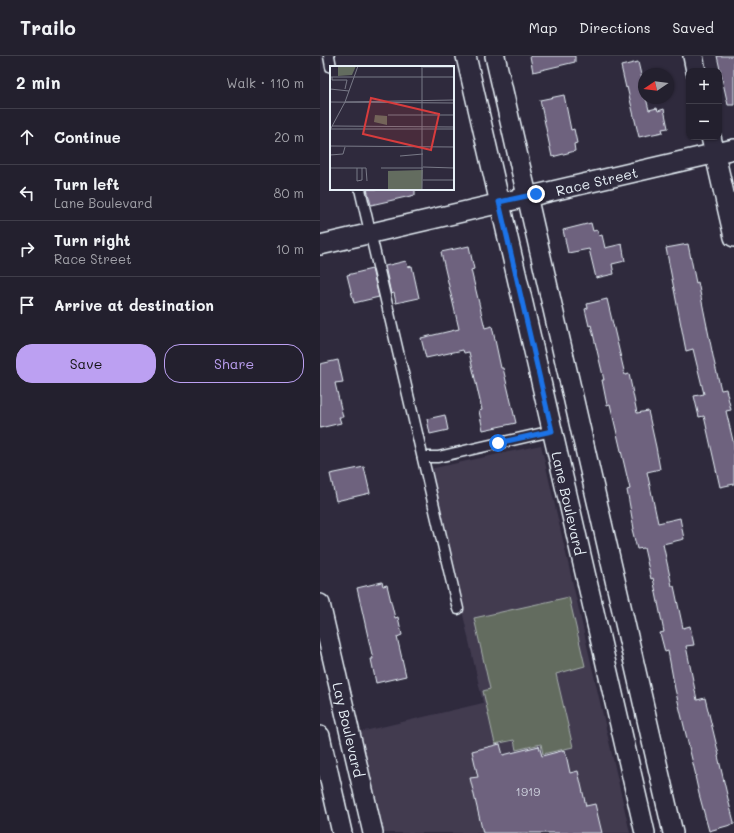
<!DOCTYPE html>
<meta charset="utf-8">
<style>
body{margin:0;font-family:Mali,sans-serif;background:#2f2d3a;color:#f1f3f6}
.controls{position:absolute;right:12px;top:12px;display:grid;overflow:hidden;border-radius:8px;box-shadow:0 1px 3px #0004}
.controls button{width:36px;height:36px;display:grid;place-items:center;padding:0;border:0;border-bottom:1px solid #403e4a;background:#23202e;color:#f1f3f6;font:20px sans-serif}
.compass{position:absolute;left:318px;top:12px;width:36px;height:36px;border-radius:50%;background:#23202e;box-shadow:0 1px 3px #0004;rotate:257deg}
.stop{position:absolute;width:12px;height:12px;margin:-9px;border:3px solid #1a73e8;border-radius:50%;background:#fff}
.stop.end{background:#1a73e8;border-color:#fff;box-shadow:0 1px 4px #0008}
.list{margin:0;padding:0;list-style:none}
h2{display:flex;justify-content:space-between;align-items:center;height:52px;margin:0;padding:0 16px;font-size:17px}
h2 small{font-size:13px;font-weight:400;color:#a3a3aa}
.list li{display:grid;grid-template-columns:26px 1fr auto;gap:12px;align-items:center;box-sizing:border-box;height:56px;padding:0 16px;border-top:1px solid #403e4a}
.list b{display:block;font-size:15px;white-space:nowrap}
.list p{margin:0;font-size:13px;white-space:nowrap;color:#a3a3aa}
.list em{font-size:13px;font-style:normal;color:#a3a3aa}
.actions{display:flex;gap:8px;padding:12px 16px}
.actions a{flex:1;padding:9px 0;border:1px solid #bca0f2;border-radius:16px;text-align:center;font-size:14px;color:#bca0f2}
.actions .main{background:#bca0f2;color:#111}
.icon{flex:none;width:22px;height:22px;fill:none;stroke:currentColor;stroke-width:2;stroke-linecap:round;stroke-linejoin:round}
.map{position:relative;flex:none;width:414px;height:777px;overflow:hidden}
header{display:flex;align-items:center;gap:24px;box-sizing:border-box;height:56px;padding:0 20px;background:#23202e;border-bottom:1px solid #403e4a}
header strong{font-size:19px}
nav{display:flex;gap:22px;margin-inline-start:auto;font-size:14px}
main{display:flex}
aside{flex:1;background:#23202e}
.map>svg:first-child{display:block}
.built{fill:#423b50}
.green{fill:#636c5f;stroke:#a6aeac}
.building{fill:#6e627e;stroke:#e8f1f8}
.lines{fill:none;stroke-linecap:round;stroke-linejoin:round}
.service-casing{stroke:#e8f1f8;stroke-width:13}
.minor-casing{stroke:#e8f1f8;stroke-width:22}
.service{stroke:#2f2a3d;stroke-width:10}
.minor{stroke:#2f2a3d;stroke-width:19}
.route{stroke:#1a73e8;stroke-width:5}
.labels{text-anchor:middle;dominant-baseline:central;stroke-width:3;stroke-linejoin:round;paint-order:stroke}
.number-label{font-size:12px;fill:#cacdda}
.street-label{font-size:14px;fill:#e8f1f8;stroke:#2f2a3d}
.inset-road{fill:none;stroke:#797a88;stroke-width:1}
.view{fill:#d83c3d;fill-opacity:0.15;stroke:#d83c3d;stroke-width:2}
.inset-edge{fill:none;stroke:#e8f1f8;stroke-width:2}
</style>
<header>
<strong>Trailo</strong>
<nav><a>Map</a><a>Directions</a><a>Saved</a></nav>
</header>
<main>
<aside>
<h2>2 min<small>Walk · 110 m</small></h2>
<ul class="list">
<li><svg class="icon" aria-label="ahead" viewBox="0 0 24 24"><path d="M12 20V5M6 11l6-6 6 6"/></svg><div><b>Continue</b></div><em>20 m</em></li>
<li><svg class="icon" aria-label="left" viewBox="0 0 24 24"><path d="M17 20v-9H6M10 6l-5 5 5 5"/></svg><div><b>Turn left</b><p>Lane Boulevard</p></div><em>80 m</em></li>
<li><svg class="icon" aria-label="right" viewBox="0 0 24 24"><path d="M7 20v-9h11M14 6l5 5-5 5"/></svg><div><b>Turn right</b><p>Race Street</p></div><em>10 m</em></li>
<li><svg class="icon" aria-label="arrive" viewBox="0 0 24 24"><path d="M6 21V4h12l-3 4 3 4H6"/></svg><div><b>Arrive at destination</b></div></li>
</ul>
<div class="actions"><a class="main">Save</a><a>Share</a></div>
</aside>
<div class="map">
<svg width="414" height="777" viewBox="0 0 414 777">
<rect width="100%" height="100%" fill="#2f2a3d"/>
<filter id="ink" filterUnits="userSpaceOnUse"><feTurbulence type="fractalNoise" baseFrequency=".025" numOctaves="2"/><feDisplacementMap in="SourceGraphic" scale="8" xChannelSelector="R" yChannelSelector="G"/><feConvolveMatrix kernelMatrix="1 2 1 2 8 2 1 2 1" color-interpolation-filters="sRGB"/></filter>
<g filter="url(#ink)">
<!-- built -->
<path class="built" d="M221,389L310,777H63L40,676L163,647L110,413Z"/>
<!-- green -->
<path class="green" d="M249,541L265,610L236,618L253,691L223,698L221,688L196,694L194,684L175,688L163,635L170,633L154,562Z"/>
<!-- building -->
<g class="building">
<path d="M210,0H255V6L213,16Z"/>
<path d="M397,0H414V49H408Z"/>
<path d="M318,6L324,32V42H326L329,54L337,52L338,55L344,53L348,72L342,73L343,76L319,81L307,31L306,32L301,10Z"/>
<path d="M244,39L251,74L254,73L257,87L254,88L255,95L232,101L220,44Z"/>
<path d="M47,133H95V139L51,149Z"/>
<path d="M271,167L273,175L277,174L279,180L282,179L285,192L302,188L305,205L292,208L294,218L276,222L269,193L248,197L243,174Z"/>
<path d="M368,188L376,227L378,226L394,305L401,334L406,333L411,354L406,355L414,389V428L400,431L384,360L379,361L374,340L384,338L373,293L366,295L346,192Z"/>
<path d="M149,190L154,213L151,214L165,272L172,270L181,312H183L196,367L163,374L159,355L162,354L149,296L144,297L143,294L106,302L101,282L139,273L121,196Z"/>
<path d="M86,205L88,211L92,210L99,242L76,247L74,237L71,238L65,210Z"/>
<path d="M52,213L59,241L34,247L27,219Z"/>
<path d="M287,243L305,319L309,318L317,357L328,355L336,391L340,413L327,416L338,467L360,462L364,483L343,488L352,530H354L363,572L370,570L374,589L366,590L377,644L385,642L399,699L398,700L409,747L414,766V768L389,775L379,738L375,720H376L355,633L348,595L345,596L340,577L344,576L333,522L331,523L324,492L317,493L312,473H314L307,434L310,433L290,348L287,349L282,324H284L271,269L269,270L265,253L268,252L267,248Z"/>
<path d="M18,304L23,326L15,327L23,361H19L21,367L0,372V308Z"/>
<path d="M125,359L128,374L110,378L107,363Z"/>
<path d="M44,411L50,437L16,445L10,418Z"/>
<path d="M62,526L63,530L67,529L75,562L78,561L82,579L77,581L86,620L56,627L51,603H53L37,532Z"/>
<path d="M180,688L183,699L219,690L222,700L245,694L250,717L258,715L266,750L275,748L282,777H163L150,722L158,721L152,695Z"/>
</g>
<g class="lines">
<defs>
<g id="service">
<path d="M9,0L11,11"/>
<path d="M40,133L138,553"/>
<path d="M103,401H118L232,375"/>
</g>
<g id="minor">
<path id="s1" d="M146,0L325,777"/>
<path d="M175,0L353,777"/>
<path d="M373,0L376,15"/>
<path d="M391,81L414,181"/>
<path id="s2" d="M0,189L414,93"/>
<path id="s3" d="M0,548L53,777"/>
<path d="M0,680L22,777"/>
</g>
</defs>
<!-- service casing -->
<use href="#service" class="service-casing"/>
<!-- minor casing -->
<use href="#minor" class="minor-casing"/>
<!-- service -->
<use href="#service" class="service"/>
<!-- minor -->
<use href="#minor" class="minor"/>
</g>
</g>
<g class="lines" filter="url(#ink)">
<!-- route -->
<path class="route" d="M178,387L232,375L179,146L216,138"/>
</g>
<g class="labels">
<!-- number labels -->
<g class="number-label">
<text x="208" y="735">1919</text>
</g>
<!-- street labels -->
<g class="street-label">
<text stroke="none"><textPath href="#s2" startOffset="284">Race Street</textPath></text>
<text stroke="none"><textPath href="#s1" startOffset="459">Lane Boulevard</textPath></text>
<text stroke="none"><textPath href="#s3" startOffset="129">Lay Boulevard</textPath></text>
</g>
</g>
<!-- overview -->
<g transform="translate(10 10)">
<rect width="124" height="124" fill="#2f2a3d"/>
<path d="M8,0H26L22,9L8,10ZM45,49L57,50V59L44,56ZM93,104L92,124H58V105Z" fill="#636c5f"/>
<path class="inset-road" d="M92,0V124M93,1H124M0,11H124M2,11V14H17L15,23M0,23L19,25M0,36L124,37M15,36L124,34M58,49H124M2,60L124,61M1,63H124M0,64L15,36L28,0M0,80L124,81M0,89L13,88L15,81M70,90L93,88M93,101L124,102M0,102H36L37,115M27,102V115L32,114V102M51,102H93M93,114H124"/>
<path class="view" d="M41,32L109,48L101,84L33,68Z"/>
<rect width="124" height="124" class="inset-edge"/>
</g>
</svg>
<div class="controls">
<button>+</button>
<button>−</button>
</div>
<svg class="compass" viewBox="-18 -18 36 36"><path d="M0-13l5 13h-10z" fill="#e53935"/><path d="M0 13l5-13h-10z" fill="#a3a3aa"/></svg>
<div class="stop" style="left:178px;top:387px"></div>
<div class="stop end" style="left:216px;top:138px"></div>
</div>
</main>
